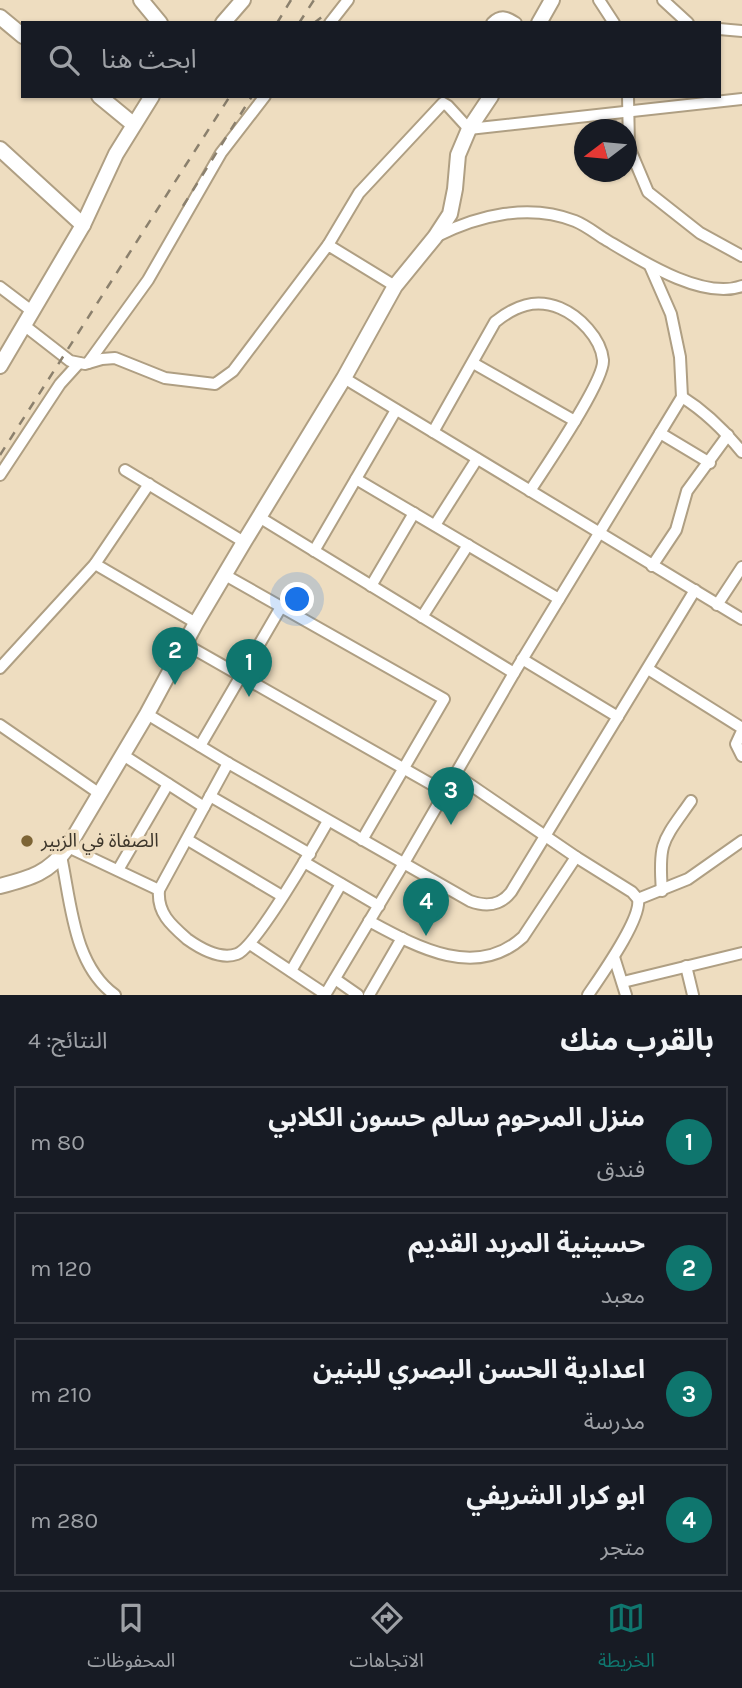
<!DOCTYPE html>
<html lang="ar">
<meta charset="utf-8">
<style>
body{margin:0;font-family:Karla,"Noto Sans Arabic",sans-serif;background:#242831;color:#f1f3f6;direction:rtl}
.compass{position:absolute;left:574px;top:119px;width:63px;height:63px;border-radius:50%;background:#171b24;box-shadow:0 2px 5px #0004;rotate:254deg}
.you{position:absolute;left:298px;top:600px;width:24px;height:24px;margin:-18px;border:5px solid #fff;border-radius:50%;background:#1a73e8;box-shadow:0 0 0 10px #1a73e833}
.badge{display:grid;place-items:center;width:46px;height:46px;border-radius:50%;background:#0f766e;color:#fff;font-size:23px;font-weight:700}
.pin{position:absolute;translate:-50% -58px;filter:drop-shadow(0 2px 4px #0008)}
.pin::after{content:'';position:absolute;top:37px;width:24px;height:21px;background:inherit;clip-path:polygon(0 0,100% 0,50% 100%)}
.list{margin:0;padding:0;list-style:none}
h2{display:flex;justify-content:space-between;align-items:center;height:91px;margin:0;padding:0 28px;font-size:30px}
h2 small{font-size:23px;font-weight:400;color:#9ea1a6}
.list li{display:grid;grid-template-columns:46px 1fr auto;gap:21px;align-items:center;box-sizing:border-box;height:112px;margin:0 14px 14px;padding:0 14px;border:2px solid #363941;border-radius:0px}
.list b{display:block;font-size:26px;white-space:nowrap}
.list p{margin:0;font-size:23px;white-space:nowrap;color:#9ea1a6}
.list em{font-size:23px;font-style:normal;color:#9ea1a6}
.icon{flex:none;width:38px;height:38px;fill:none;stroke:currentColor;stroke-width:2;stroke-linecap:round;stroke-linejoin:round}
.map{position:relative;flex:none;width:742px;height:995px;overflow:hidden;direction:ltr}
.search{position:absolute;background:#171b24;box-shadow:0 2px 5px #0004;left:21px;right:21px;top:21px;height:77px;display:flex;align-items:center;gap:18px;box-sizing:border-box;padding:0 24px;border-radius:0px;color:#9ea1a6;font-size:26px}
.sheet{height:595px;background:#171b24}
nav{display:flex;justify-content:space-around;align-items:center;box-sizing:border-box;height:98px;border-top:2px solid #363941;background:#171b24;font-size:19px;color:#9ea1a6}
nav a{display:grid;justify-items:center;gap:4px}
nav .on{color:#0f766e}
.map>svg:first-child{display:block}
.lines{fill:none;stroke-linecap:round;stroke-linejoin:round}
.street-casing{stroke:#af9f83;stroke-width:14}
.secondary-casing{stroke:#af9f83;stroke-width:18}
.street{stroke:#fff;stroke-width:10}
.secondary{stroke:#fff;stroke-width:14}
.rail{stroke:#8b806d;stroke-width:2.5;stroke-dasharray:9 9;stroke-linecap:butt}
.poi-dot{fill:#7d6435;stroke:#eeddc0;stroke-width:2.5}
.labels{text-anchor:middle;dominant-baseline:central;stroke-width:7;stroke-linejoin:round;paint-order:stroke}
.poi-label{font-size:19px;fill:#3d362b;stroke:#eeddc0;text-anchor:start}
</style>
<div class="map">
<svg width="742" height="995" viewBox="0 0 742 995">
<rect width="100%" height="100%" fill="#eeddc0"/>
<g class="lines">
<defs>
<g id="street">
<path d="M599,0L614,23"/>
<path d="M663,0L688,23"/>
<path d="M330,23L348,0"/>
<path d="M492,23C501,14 507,17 516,23"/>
<path d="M719,29L742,31"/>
<path d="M628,96L629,147L648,192L700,233L742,256"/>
<path d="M435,237C478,215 529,203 575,221C585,225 594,232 603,238C637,258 702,301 742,286"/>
<path d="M328,245L359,193L443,103L448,106L469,129L742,99"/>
<path d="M0,287L33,312"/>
<path d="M25,326L70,361L85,364L102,359L115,358L165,378L215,384L233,371L328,245L395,286"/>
<path d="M88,363L148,280L221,153L265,96"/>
<path d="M473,363L575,421"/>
<path d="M344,378L742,619"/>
<path d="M682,397C706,412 724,430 742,452"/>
<path d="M433,432L495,322C515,306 535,298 560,308C579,316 601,338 603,360C605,381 544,469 530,491"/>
<path d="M660,433L710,463"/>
<path d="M125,470L244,542"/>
<path d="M0,475L60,384L79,363"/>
<path d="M356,479L559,599"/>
<path d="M259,517L514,673"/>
<path d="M435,525L477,459"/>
<path d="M314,551L396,410"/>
<path d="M95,564L196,623"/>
<path d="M652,566L676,530L687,491L728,435"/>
<path d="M225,575L444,699L362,840"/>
<path d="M371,586L414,513"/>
<path d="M717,605L742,567"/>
<path d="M422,617L468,545"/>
<path d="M185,644L445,792"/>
<path d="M522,659L618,717"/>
<path d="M0,668L95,564L149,484"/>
<path d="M648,669L742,728"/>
<path d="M147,714L228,763L470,901C486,907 500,906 511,892L695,590"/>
<path d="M0,725L100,794"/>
<path d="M742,731L736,744L742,756"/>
<path d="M200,746L281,607"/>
<path d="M123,755L204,807"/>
<path d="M228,763L159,890C157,913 171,925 187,939C201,949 220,960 237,954C256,947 315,844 328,821"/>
<path d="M456,775L576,857L632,892L638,899C642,919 600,977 588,995"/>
<path d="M210,796L310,854"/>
<path d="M188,840L282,896"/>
<path d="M68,847L159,890"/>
<path d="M61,856C71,902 73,965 115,995"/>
<path d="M304,862L379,906"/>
<path d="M118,870L168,784"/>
<path d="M662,891C658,841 663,841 691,801"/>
<path d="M638,899L688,879L742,841"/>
<path d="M369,921C417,947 476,980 523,937L576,857"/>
<path d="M250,944L325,994"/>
<path d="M614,957L626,995"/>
<path d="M686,966L693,995"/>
<path d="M291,971L341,884"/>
<path d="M335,979L358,995"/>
<path d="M623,982L742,953"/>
<path d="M325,995L404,863L514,673L682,397L680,357L671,314L650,266"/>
<path d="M369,995L402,938"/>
</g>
<g id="secondary">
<path d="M141,0L160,23"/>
<path d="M0,17L23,36"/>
<path d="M223,23L243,0"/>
<path d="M539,23L552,0"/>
<path d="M99,96L133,124"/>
<path d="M0,149L83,225"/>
<path d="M0,366L83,225L116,154L152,96"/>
<path d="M0,886C31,878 49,873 68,847L147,714L196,623L244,542L344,378L395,286L435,237L450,214L455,189L458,155L469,129L491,96"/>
</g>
</defs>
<!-- street casing -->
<use href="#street" class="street-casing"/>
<!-- secondary casing -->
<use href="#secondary" class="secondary-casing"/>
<!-- street -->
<use href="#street" class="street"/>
<!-- secondary -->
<use href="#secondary" class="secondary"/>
<!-- rail -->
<g class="rail">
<path d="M277,23L291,0"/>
<path d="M299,23L314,0"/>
<path d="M314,23L327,13"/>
<path d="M183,206L252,96"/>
<path d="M0,455L230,96"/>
</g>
</g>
<!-- markers -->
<circle class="poi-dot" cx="27" cy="841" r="7"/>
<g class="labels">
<!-- poi labels -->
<g class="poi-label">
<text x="41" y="841">الصفاة في الزبير</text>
</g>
</g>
</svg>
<svg class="compass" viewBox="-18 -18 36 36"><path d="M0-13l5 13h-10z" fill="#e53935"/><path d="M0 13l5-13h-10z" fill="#9ea1a6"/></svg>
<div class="you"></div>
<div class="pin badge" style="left:249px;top:697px">1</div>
<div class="pin badge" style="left:175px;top:685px">2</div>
<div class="pin badge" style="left:451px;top:825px">3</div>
<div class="pin badge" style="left:426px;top:936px">4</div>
<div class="search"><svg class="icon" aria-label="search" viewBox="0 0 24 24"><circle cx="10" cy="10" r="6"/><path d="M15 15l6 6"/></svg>ابحث هنا</div>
</div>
<section class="sheet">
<h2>بالقرب منك<small>النتائج: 4</small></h2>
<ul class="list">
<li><span class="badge">1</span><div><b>منزل المرحوم سالم حسون الكلابي</b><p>فندق</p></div><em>80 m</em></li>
<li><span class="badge">2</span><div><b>حسينية المربد القديم</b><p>معبد</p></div><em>120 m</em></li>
<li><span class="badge">3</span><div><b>اعدادية الحسن البصري للبنين</b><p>مدرسة</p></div><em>210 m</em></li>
<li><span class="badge">4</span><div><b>ابو كرار الشريفي</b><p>متجر</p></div><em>280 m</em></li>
</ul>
</section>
<nav>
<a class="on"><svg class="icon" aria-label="map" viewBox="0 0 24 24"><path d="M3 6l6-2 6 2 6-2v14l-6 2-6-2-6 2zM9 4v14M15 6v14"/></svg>الخريطة</a>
<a><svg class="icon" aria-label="directions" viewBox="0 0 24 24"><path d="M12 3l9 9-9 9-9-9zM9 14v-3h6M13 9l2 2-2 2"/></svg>الاتجاهات</a>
<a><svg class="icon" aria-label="saved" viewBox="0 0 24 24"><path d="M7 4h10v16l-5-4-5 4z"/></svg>المحفوظات</a>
</nav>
